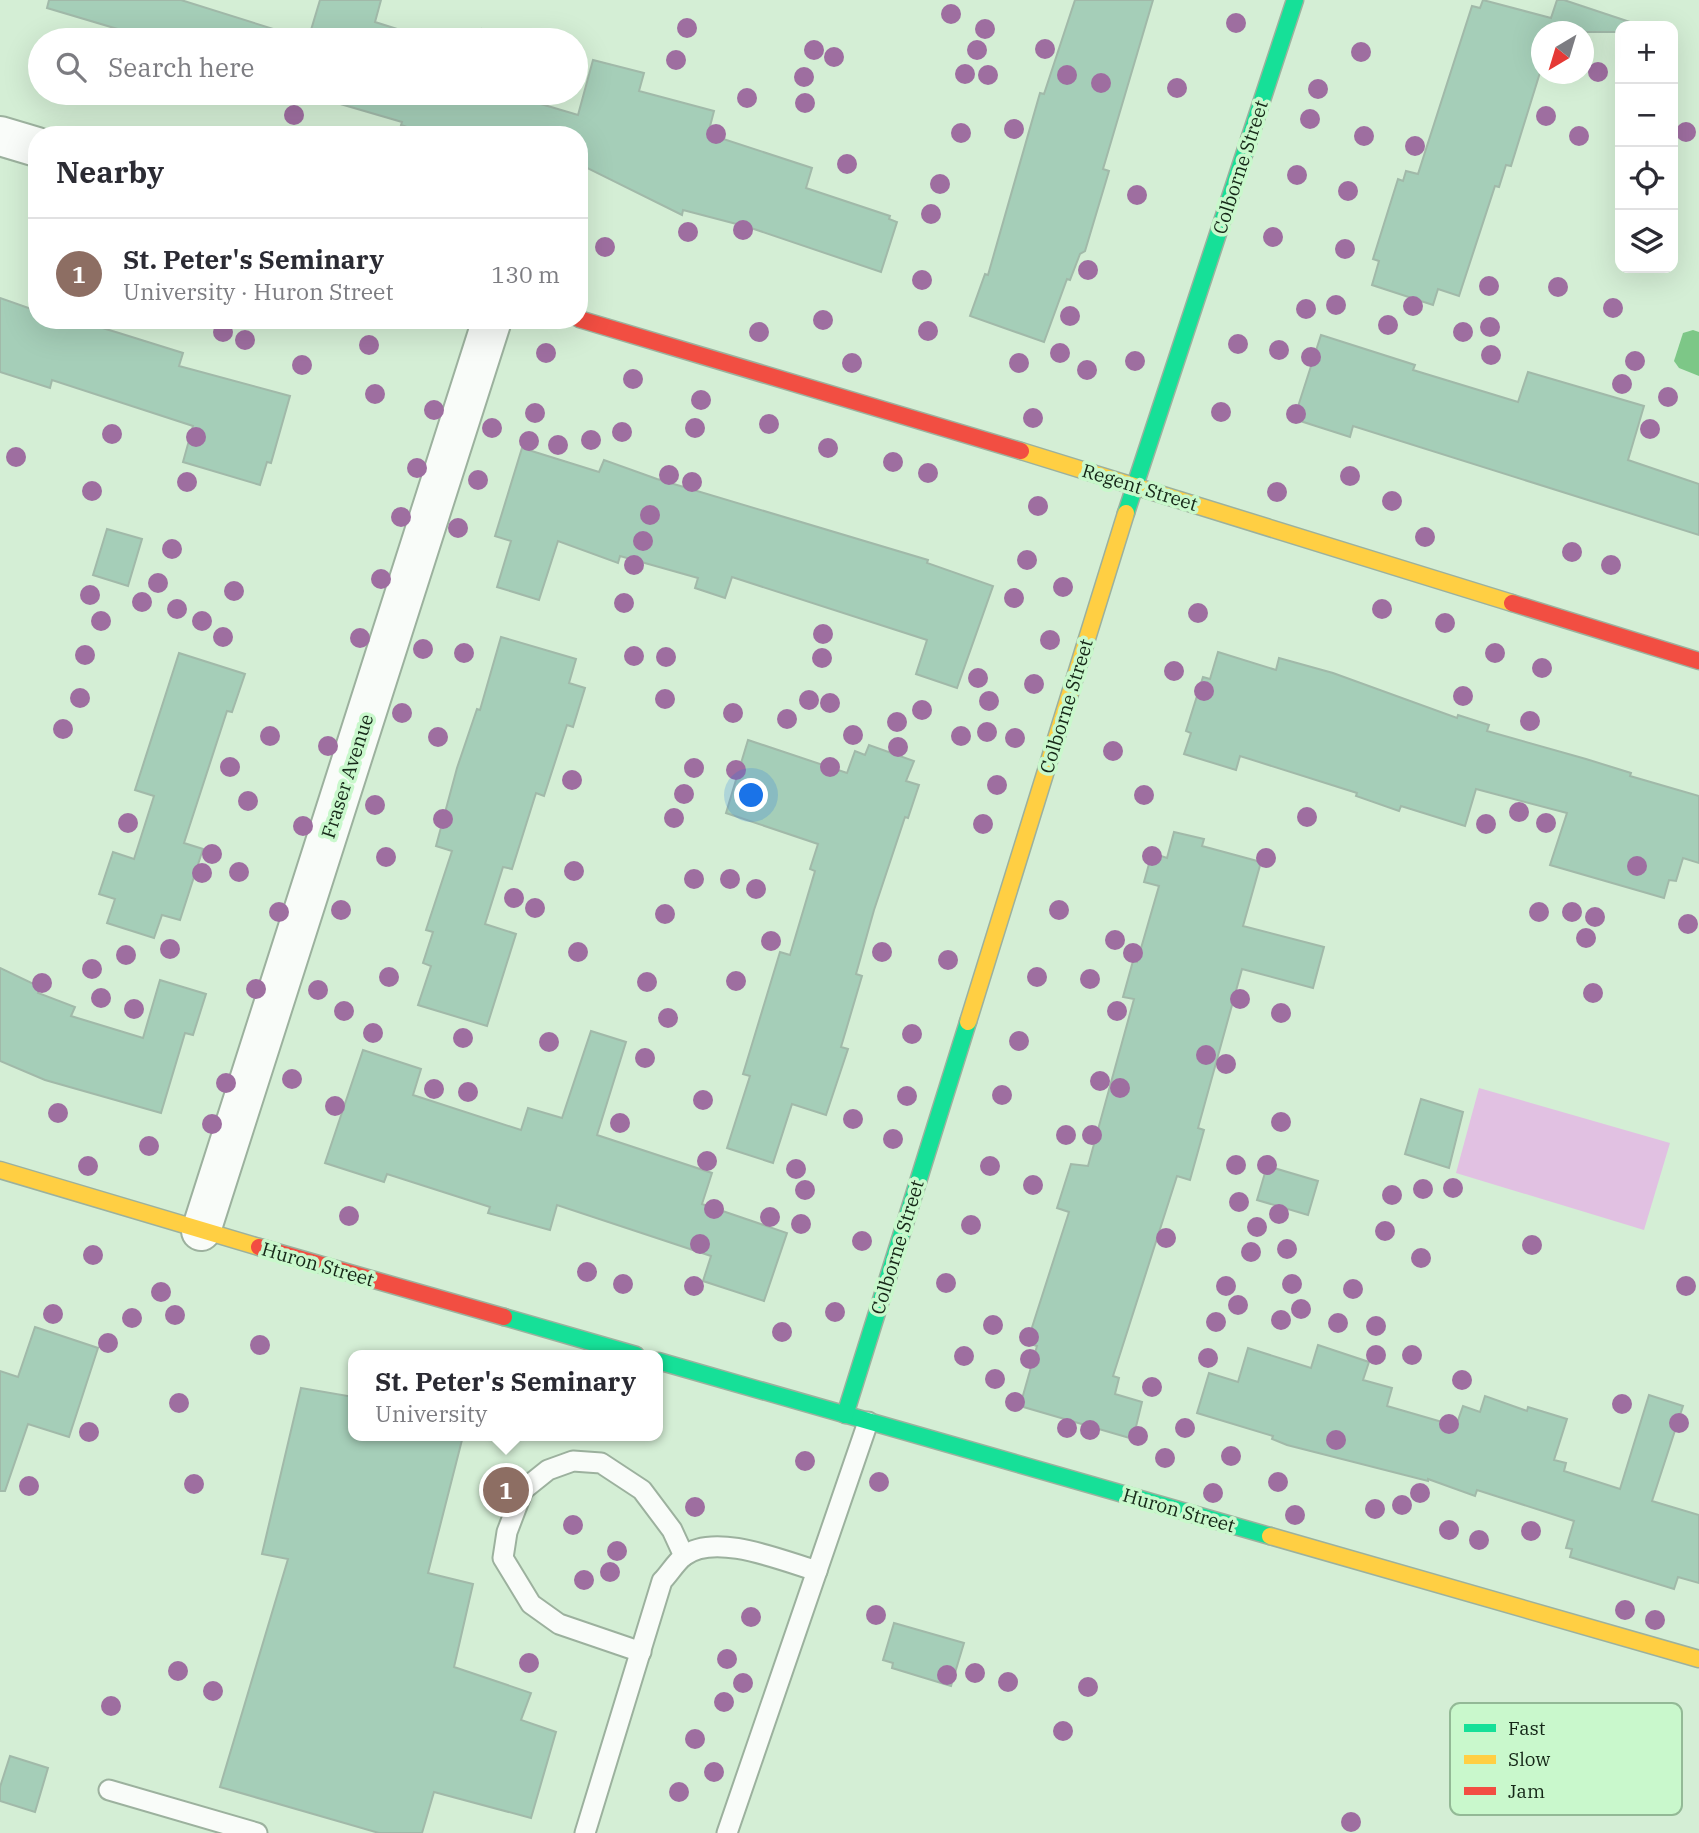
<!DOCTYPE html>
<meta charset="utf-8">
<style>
body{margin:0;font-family:"IBM Plex Serif",serif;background:#f7f7f7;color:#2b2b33}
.controls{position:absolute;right:21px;top:21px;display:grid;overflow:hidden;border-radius:14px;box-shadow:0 7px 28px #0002}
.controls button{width:63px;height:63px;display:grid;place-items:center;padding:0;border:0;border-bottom:2px solid #e1e1e2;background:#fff;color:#2b2b33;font:35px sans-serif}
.compass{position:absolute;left:1531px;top:21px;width:63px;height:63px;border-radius:50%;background:#fff;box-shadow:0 7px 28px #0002;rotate:218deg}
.you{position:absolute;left:752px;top:796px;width:24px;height:24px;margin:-18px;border:5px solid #fff;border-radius:50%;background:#1a73e8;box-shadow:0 0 0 10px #1a73e833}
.badge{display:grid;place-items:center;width:46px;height:46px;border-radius:50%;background:#ea580c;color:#fff;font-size:23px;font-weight:700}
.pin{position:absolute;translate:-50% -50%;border:4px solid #fff;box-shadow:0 2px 7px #0006}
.popup{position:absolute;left:348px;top:1350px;width:315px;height:91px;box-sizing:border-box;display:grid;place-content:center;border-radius:14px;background:#fff;filter:drop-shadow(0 2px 5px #0005);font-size:23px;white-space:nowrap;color:#7c7c81}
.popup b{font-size:26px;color:#2b2b33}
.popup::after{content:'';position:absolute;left:50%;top:100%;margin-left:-14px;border:14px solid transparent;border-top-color:#fff}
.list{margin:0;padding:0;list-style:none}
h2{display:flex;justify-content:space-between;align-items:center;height:91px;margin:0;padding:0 28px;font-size:30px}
h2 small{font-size:23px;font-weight:400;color:#7c7c81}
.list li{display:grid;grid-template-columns:46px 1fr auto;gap:21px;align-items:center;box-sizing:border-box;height:112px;padding:0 28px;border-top:2px solid #e1e1e2}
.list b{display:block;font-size:26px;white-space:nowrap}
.list p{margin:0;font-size:23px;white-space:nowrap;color:#7c7c81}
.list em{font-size:23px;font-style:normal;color:#7c7c81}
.icon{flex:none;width:38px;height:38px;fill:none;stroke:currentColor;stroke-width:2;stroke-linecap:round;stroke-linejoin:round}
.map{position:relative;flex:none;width:1699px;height:1833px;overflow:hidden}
.search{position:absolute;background:#fff;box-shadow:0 7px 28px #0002;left:28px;top:28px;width:560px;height:77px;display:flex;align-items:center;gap:18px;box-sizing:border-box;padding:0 24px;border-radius:38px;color:#7c7c81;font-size:26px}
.panel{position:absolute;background:#fff;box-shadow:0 7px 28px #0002;left:28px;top:126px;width:560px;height:203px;border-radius:28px}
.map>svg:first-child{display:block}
.green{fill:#e1c1e2}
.water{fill:#7dc787}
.building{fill:#a5ceb8;stroke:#a1b9a9;stroke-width:2}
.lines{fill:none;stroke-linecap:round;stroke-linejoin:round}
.lane-casing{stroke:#9cb19e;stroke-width:23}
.street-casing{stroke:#9cb19e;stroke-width:42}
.fast-casing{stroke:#9cb19e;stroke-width:19}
.slow-casing{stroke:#9cb19e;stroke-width:19}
.jam-casing{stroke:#9cb19e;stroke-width:19}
.lane{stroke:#f9fcf9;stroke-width:19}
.street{stroke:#f9fcf9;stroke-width:38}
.fast{stroke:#16e098;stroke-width:16}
.slow{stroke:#ffcf43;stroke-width:16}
.jam{stroke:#f24e42;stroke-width:16}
.tree{fill:#9e6ea0}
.labels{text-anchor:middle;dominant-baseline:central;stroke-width:7;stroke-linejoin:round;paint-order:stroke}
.street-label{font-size:19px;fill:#152717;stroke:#c9f8cc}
.key{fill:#c9f8cc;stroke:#93b996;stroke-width:2}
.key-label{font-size:19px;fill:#152717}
</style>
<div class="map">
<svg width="1699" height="1833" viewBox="0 0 1699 1833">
<rect width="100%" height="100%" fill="#d4eed5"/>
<!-- green -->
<path class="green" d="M1479,1088L1670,1143L1644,1230L1456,1173Z"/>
<!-- water -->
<path class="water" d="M1693,330L1699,332V376L1679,368L1674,361L1683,333Z"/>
<!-- building -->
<g class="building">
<path d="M49,0H181L286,33L285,40H128L131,33L47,8Z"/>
<path d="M320,0H381L375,22L432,40H308Z"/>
<path d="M1075,0H1153L1103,169L1109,171L1085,251L1080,254L1070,280L1067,279L1044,342L970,316L985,274L988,275L1040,93L1044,94Z"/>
<path d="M1483,0L1551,18L1557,0H1564L1642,26H1620V32H1542V66L1511,166L1506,165L1499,187L1495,186L1459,296L1438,289L1433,305L1372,285L1379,261L1373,259L1398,179L1403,181L1406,171L1418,174L1472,6L1480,8Z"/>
<path d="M482,29L522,40H479Z"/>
<path d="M593,60L644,73L639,91L714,111L708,134L812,168L806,188L890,216L889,219L897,222L881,272L748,227L683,210L682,215L579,164V135H431L401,125L402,122L306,94L515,93L514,96L578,115Z"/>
<path d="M0,298L37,311V320H76L119,333L183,353L179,366L290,396L271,463L267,462L260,485L183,462L193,426L52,380L50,388L0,372Z"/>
<path d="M1321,335L1415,365L1413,370L1518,402L1528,372L1644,406L1628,460L1699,484V535L1353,426L1350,437L1294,419Z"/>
<path d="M522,448L599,472L604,460L657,479L928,560L927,563L993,586L957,688L916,674L927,640L732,577L725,598L695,588L698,578L620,556L618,563L558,541L539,600L497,587L511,541L495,536Z"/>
<path d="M107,529L142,539L128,586L93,575Z"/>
<path d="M501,637L576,659L569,683L585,688L573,727L567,725L544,796L536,793L512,869L503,867L485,924L516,934L487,1026L418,1005L431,966L423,963L433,932L426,930L452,851L436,846L457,768L477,709L480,710Z"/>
<path d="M1218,652L1276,670L1279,658L1333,673L1457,718L1458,715L1489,725L1487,731L1586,759L1631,773L1630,776L1699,796V863L1683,858L1676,881L1669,880L1664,898L1550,865L1567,813L1476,789L1465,826L1401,806L1399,811L1356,796L1357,793L1240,756L1236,770L1184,754L1191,733L1186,731L1203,677L1210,679Z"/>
<path d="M179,653L245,674L232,712L227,711L184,843L203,849L180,920L162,915L154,938L107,923L115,899L99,894L113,852L134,859L154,796L135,790Z"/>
<path d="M748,740L847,773L855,751L865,755L869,745L914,761L906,781L919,785L908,818L905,817L874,910L856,974L862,976L841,1047L848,1049L826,1115L792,1104L773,1163L727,1148L750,1076L743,1074L780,952L790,955L815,871L810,869L818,844L726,813Z"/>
<path d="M1174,832L1204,839L1202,846L1261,862L1243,926L1324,947L1313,988L1242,969L1198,1128L1204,1130L1190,1180L1177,1176L1113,1376L1119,1378L1115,1394L1142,1402L1133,1439L1020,1406L1037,1346L1027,1343L1069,1212L1057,1208L1071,1164L1088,1166L1134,999L1123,997L1133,961L1137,962L1159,886L1144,882L1152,853L1167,858Z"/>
<path d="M0,968L40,987L38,993L75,1007L71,1016L143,1038L160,980L206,994L193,1035L185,1033L161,1113L45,1080L0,1061Z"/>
<path d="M591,1031L626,1042L597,1135L712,1173L702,1204L787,1233L764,1301L703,1281L711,1256L557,1205L550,1230L488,1213L490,1207L387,1174L384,1182L325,1163L363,1050L421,1069L413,1095L521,1130L528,1108L562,1118Z"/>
<path d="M1421,1099L1463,1112L1449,1168L1405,1154Z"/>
<path d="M1267,1166L1318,1181L1308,1215L1257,1200Z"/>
<path d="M35,1327L98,1348L69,1437L28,1424L5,1491H0V1371L18,1377Z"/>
<path d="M1318,1345L1369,1362L1363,1380L1392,1388L1387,1406L1456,1426L1463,1406L1480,1412L1485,1396L1527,1411L1528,1407L1567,1419L1554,1460L1566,1463L1564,1471L1620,1489L1649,1395L1683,1406L1652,1501L1699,1515V1583L1678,1577L1674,1589L1570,1557L1572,1549L1566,1548L1574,1521L1477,1490L1475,1496L1428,1479V1481L1287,1445L1272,1439L1273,1436L1197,1413L1209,1373L1238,1382L1248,1348L1311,1368Z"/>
<path d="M301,1388L354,1397V1436H463L428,1573L473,1584L454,1667L531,1693L521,1720L556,1732L531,1818L434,1792L422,1833H379L220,1787L288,1559L262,1554Z"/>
<path d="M894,1623L964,1643L951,1686L892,1668L893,1663L883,1660Z"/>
<path d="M10,1756L48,1768L35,1812L0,1801V1787Z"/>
</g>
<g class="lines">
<defs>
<g id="lane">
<path d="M641,1652L559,1624L531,1604L503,1558L507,1532L523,1490L548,1470L573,1461L601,1463L642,1490L672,1530L684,1556"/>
<path d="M109,1790L257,1833"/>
<path d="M585,1833L662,1581C669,1574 676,1562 684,1556C715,1532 783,1561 817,1571"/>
<path d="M727,1833L868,1422"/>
</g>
<g id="street">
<path d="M0,136L37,147"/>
<path d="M201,1231L492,320"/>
</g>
<g id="fast">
<path d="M1126,513L1295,0"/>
<path d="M504,1317L636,1355"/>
<path d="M658,1361L1270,1536"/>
<path d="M845,1415L968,1022"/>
</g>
<g id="slow">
<path d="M1021,451L1512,603"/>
<path d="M968,1022L1126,513"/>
<path d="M0,1170L259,1247"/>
<path d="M1270,1536L1699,1659"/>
</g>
<g id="jam">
<path d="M579,319L1021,451"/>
<path d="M1512,603L1699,661"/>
<path d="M259,1247L504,1317"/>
</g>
</defs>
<!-- lane casing -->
<use href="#lane" class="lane-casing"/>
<!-- street casing -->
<use href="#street" class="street-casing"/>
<!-- fast casing -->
<use href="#fast" class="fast-casing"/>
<!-- slow casing -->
<use href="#slow" class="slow-casing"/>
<!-- jam casing -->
<use href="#jam" class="jam-casing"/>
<!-- lane -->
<use href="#lane" class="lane"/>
<!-- street -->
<use href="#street" class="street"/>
<!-- fast -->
<use href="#fast" class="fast"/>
<!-- slow -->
<use href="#slow" class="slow"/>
<!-- jam -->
<use href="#jam" class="jam"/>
</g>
<!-- trees -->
<g class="tree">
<circle cx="951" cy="14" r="10"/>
<circle cx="1236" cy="23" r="10"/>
<circle cx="687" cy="28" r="10"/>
<circle cx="985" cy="29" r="10"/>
<circle cx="1045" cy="49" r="10"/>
<circle cx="814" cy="50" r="10"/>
<circle cx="977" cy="50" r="10"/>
<circle cx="1361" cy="52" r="10"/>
<circle cx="834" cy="57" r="10"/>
<circle cx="676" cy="60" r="10"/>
<circle cx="1598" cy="72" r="10"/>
<circle cx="965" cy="74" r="10"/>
<circle cx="988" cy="75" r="10"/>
<circle cx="1067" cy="75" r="10"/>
<circle cx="804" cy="77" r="10"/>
<circle cx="1101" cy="83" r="10"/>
<circle cx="1177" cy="88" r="10"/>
<circle cx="1318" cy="89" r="10"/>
<circle cx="747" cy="98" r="10"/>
<circle cx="805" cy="103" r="10"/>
<circle cx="294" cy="115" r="10"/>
<circle cx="1546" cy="116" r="10"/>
<circle cx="1310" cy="119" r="10"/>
<circle cx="1014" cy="129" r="10"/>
<circle cx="1686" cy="132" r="10"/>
<circle cx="961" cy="133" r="10"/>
<circle cx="716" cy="134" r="10"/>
<circle cx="1364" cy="136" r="10"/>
<circle cx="1579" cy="136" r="10"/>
<circle cx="1415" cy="146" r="10"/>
<circle cx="847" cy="164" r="10"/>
<circle cx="1297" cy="175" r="10"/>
<circle cx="940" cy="184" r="10"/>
<circle cx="1348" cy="191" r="10"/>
<circle cx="1137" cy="195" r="10"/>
<circle cx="931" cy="214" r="10"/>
<circle cx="743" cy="230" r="10"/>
<circle cx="688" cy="232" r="10"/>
<circle cx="1273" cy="237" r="10"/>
<circle cx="605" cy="247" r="10"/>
<circle cx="1345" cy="249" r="10"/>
<circle cx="1088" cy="270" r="10"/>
<circle cx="922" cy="280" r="10"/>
<circle cx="1489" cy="286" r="10"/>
<circle cx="1558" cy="287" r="10"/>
<circle cx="1336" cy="305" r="10"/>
<circle cx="1413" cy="306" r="10"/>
<circle cx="1613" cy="308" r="10"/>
<circle cx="1306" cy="309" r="10"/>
<circle cx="1070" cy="316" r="10"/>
<circle cx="823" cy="320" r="10"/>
<circle cx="1388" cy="325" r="10"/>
<circle cx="1490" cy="327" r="10"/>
<circle cx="928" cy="331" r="10"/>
<circle cx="223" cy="332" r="10"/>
<circle cx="759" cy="332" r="10"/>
<circle cx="1463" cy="332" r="10"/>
<circle cx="245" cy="340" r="10"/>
<circle cx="1238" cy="344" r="10"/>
<circle cx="369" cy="345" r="10"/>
<circle cx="1279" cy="350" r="10"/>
<circle cx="546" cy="353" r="10"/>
<circle cx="1060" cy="353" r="10"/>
<circle cx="1491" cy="355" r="10"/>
<circle cx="1311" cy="357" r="10"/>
<circle cx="1135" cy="361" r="10"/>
<circle cx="1635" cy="361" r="10"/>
<circle cx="852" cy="363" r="10"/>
<circle cx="1019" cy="363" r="10"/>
<circle cx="302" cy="365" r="10"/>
<circle cx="1087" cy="370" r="10"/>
<circle cx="633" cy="379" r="10"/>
<circle cx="1622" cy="384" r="10"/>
<circle cx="375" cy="394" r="10"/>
<circle cx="1668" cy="397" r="10"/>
<circle cx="701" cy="400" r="10"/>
<circle cx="434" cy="410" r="10"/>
<circle cx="1221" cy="412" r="10"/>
<circle cx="535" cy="413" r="10"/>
<circle cx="1296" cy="414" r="10"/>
<circle cx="1033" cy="418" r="10"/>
<circle cx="769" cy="424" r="10"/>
<circle cx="492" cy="428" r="10"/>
<circle cx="695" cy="428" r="10"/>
<circle cx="1650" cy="429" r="10"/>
<circle cx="622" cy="432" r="10"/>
<circle cx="112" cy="434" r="10"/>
<circle cx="196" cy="437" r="10"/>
<circle cx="591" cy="440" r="10"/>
<circle cx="529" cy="441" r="10"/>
<circle cx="558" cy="445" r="10"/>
<circle cx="828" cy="448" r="10"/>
<circle cx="16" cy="457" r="10"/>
<circle cx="893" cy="462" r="10"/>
<circle cx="417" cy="468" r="10"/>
<circle cx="928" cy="473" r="10"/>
<circle cx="669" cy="475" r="10"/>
<circle cx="1350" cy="476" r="10"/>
<circle cx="478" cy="480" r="10"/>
<circle cx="187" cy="482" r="10"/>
<circle cx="692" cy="482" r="10"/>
<circle cx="92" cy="491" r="10"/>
<circle cx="1277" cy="492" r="10"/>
<circle cx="1392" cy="501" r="10"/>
<circle cx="1038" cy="506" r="10"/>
<circle cx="650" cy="515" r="10"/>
<circle cx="401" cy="517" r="10"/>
<circle cx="458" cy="528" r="10"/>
<circle cx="1425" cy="537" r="10"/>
<circle cx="643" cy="541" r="10"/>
<circle cx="172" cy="549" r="10"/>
<circle cx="1572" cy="552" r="10"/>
<circle cx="1027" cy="560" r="10"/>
<circle cx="634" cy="565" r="10"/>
<circle cx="1611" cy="565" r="10"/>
<circle cx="381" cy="579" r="10"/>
<circle cx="158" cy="583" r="10"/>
<circle cx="1063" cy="587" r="10"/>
<circle cx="234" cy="591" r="10"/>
<circle cx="90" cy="595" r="10"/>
<circle cx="1014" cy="598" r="10"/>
<circle cx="142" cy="602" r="10"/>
<circle cx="624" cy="603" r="10"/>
<circle cx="177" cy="609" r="10"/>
<circle cx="1382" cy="609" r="10"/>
<circle cx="1198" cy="613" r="10"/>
<circle cx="101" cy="621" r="10"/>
<circle cx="202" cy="621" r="10"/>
<circle cx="1445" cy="623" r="10"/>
<circle cx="823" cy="634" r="10"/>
<circle cx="223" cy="637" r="10"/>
<circle cx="360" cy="638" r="10"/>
<circle cx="1050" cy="640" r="10"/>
<circle cx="423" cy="649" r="10"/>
<circle cx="464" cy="653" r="10"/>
<circle cx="1495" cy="653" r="10"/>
<circle cx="85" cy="655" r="10"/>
<circle cx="634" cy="656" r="10"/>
<circle cx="666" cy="657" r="10"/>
<circle cx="822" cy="658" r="10"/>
<circle cx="1542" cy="668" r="10"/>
<circle cx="1174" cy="671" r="10"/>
<circle cx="978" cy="678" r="10"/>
<circle cx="1034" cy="684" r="10"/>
<circle cx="1204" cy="691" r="10"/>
<circle cx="1463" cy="696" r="10"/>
<circle cx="80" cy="698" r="10"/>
<circle cx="665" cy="699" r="10"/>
<circle cx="809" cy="700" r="10"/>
<circle cx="989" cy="701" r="10"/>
<circle cx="830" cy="703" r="10"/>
<circle cx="922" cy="710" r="10"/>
<circle cx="402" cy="713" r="10"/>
<circle cx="733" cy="713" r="10"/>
<circle cx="787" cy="719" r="10"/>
<circle cx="1530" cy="721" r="10"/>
<circle cx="897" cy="722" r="10"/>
<circle cx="63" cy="729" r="10"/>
<circle cx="987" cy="732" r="10"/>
<circle cx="853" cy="735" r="10"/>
<circle cx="270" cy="736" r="10"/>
<circle cx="961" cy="736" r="10"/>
<circle cx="438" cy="737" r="10"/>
<circle cx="1015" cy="738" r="10"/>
<circle cx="328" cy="746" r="10"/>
<circle cx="898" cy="747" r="10"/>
<circle cx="1113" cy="751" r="10"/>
<circle cx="230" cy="767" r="10"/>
<circle cx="830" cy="767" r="10"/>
<circle cx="694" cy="768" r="10"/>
<circle cx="736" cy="770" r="10"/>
<circle cx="572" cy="780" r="10"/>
<circle cx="997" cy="785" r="10"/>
<circle cx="684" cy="794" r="10"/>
<circle cx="1144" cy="795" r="10"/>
<circle cx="248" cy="801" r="10"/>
<circle cx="375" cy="805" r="10"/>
<circle cx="1519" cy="812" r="10"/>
<circle cx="1307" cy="817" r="10"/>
<circle cx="674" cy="818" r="10"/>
<circle cx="443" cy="819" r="10"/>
<circle cx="128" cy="823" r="10"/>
<circle cx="1546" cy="823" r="10"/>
<circle cx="983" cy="824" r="10"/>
<circle cx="1486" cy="824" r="10"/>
<circle cx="303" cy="826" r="10"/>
<circle cx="212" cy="854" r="10"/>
<circle cx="1152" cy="856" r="10"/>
<circle cx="386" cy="857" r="10"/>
<circle cx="1266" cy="858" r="10"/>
<circle cx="1637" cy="866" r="10"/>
<circle cx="574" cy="871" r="10"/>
<circle cx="239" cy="872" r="10"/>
<circle cx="202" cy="873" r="10"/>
<circle cx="694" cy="879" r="10"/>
<circle cx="730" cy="879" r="10"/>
<circle cx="756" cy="889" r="10"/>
<circle cx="514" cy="898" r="10"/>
<circle cx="535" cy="908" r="10"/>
<circle cx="341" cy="910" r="10"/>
<circle cx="1059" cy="910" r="10"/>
<circle cx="279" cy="912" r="10"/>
<circle cx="1539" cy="912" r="10"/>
<circle cx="1572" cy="912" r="10"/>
<circle cx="665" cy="914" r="10"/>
<circle cx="1595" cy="917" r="10"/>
<circle cx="1688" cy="924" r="10"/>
<circle cx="1586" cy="938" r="10"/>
<circle cx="1115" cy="940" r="10"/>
<circle cx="771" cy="941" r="10"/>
<circle cx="170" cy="949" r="10"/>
<circle cx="578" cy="952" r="10"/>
<circle cx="882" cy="952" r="10"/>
<circle cx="1133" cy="953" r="10"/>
<circle cx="126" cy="955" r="10"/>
<circle cx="948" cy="960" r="10"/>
<circle cx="92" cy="969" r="10"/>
<circle cx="389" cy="977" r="10"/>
<circle cx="1037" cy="977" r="10"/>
<circle cx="1090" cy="979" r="10"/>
<circle cx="736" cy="981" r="10"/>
<circle cx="647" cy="982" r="10"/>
<circle cx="42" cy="983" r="10"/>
<circle cx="256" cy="989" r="10"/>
<circle cx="318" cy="990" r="10"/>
<circle cx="1593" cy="993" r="10"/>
<circle cx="101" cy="998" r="10"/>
<circle cx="1240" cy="999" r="10"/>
<circle cx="134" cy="1009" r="10"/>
<circle cx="344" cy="1011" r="10"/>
<circle cx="1117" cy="1011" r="10"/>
<circle cx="1281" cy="1013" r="10"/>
<circle cx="668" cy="1018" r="10"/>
<circle cx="373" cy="1033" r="10"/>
<circle cx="912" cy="1034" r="10"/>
<circle cx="463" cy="1038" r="10"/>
<circle cx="1019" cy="1041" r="10"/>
<circle cx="549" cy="1042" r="10"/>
<circle cx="1206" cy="1055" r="10"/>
<circle cx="645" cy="1058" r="10"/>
<circle cx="1226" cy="1064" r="10"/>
<circle cx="292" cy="1079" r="10"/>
<circle cx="1100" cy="1081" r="10"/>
<circle cx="226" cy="1083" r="10"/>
<circle cx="1120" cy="1088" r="10"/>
<circle cx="434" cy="1089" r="10"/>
<circle cx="468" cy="1092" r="10"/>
<circle cx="1002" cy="1095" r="10"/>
<circle cx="907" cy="1096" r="10"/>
<circle cx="703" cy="1100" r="10"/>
<circle cx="335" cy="1106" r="10"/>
<circle cx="58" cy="1113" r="10"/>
<circle cx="853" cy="1119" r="10"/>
<circle cx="1281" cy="1122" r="10"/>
<circle cx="620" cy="1123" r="10"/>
<circle cx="212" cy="1124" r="10"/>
<circle cx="1066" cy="1135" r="10"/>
<circle cx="1092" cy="1135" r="10"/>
<circle cx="893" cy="1139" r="10"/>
<circle cx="149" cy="1146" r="10"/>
<circle cx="707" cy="1161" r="10"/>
<circle cx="1236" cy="1165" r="10"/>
<circle cx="1267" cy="1165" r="10"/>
<circle cx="88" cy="1166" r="10"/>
<circle cx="990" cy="1166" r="10"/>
<circle cx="796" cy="1169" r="10"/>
<circle cx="1033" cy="1185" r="10"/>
<circle cx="1453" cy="1188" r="10"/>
<circle cx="1423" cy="1189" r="10"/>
<circle cx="805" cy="1190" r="10"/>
<circle cx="1392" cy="1195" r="10"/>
<circle cx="1239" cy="1202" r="10"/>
<circle cx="714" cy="1209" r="10"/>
<circle cx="1279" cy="1214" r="10"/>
<circle cx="349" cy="1216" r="10"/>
<circle cx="770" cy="1217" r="10"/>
<circle cx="801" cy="1224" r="10"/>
<circle cx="971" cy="1225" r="10"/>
<circle cx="1257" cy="1227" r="10"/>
<circle cx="1385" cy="1231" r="10"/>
<circle cx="1166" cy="1238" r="10"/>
<circle cx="862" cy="1241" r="10"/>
<circle cx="700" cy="1244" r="10"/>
<circle cx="1532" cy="1245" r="10"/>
<circle cx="1287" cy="1249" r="10"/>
<circle cx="1251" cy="1252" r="10"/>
<circle cx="93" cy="1255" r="10"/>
<circle cx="1421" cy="1258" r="10"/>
<circle cx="587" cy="1272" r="10"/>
<circle cx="946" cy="1283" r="10"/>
<circle cx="623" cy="1284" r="10"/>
<circle cx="1292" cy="1284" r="10"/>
<circle cx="694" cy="1286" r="10"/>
<circle cx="1226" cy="1286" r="10"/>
<circle cx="1686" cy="1286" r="10"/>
<circle cx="1353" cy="1289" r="10"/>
<circle cx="161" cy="1292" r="10"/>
<circle cx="1238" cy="1305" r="10"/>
<circle cx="1301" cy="1309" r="10"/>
<circle cx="835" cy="1312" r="10"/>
<circle cx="53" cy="1314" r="10"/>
<circle cx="175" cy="1315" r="10"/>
<circle cx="132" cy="1318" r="10"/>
<circle cx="1281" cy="1320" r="10"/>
<circle cx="1216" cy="1322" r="10"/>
<circle cx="1338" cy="1323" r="10"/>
<circle cx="993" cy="1325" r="10"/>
<circle cx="1376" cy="1326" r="10"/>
<circle cx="782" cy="1332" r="10"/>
<circle cx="1029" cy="1337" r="10"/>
<circle cx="108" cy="1343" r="10"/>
<circle cx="260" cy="1345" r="10"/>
<circle cx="1376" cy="1355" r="10"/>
<circle cx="1412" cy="1355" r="10"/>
<circle cx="964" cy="1356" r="10"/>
<circle cx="1208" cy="1358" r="10"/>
<circle cx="1030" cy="1359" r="10"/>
<circle cx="995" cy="1379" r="10"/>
<circle cx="1462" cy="1380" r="10"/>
<circle cx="1152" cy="1387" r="10"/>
<circle cx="1015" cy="1402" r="10"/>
<circle cx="179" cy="1403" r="10"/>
<circle cx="1622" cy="1404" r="10"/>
<circle cx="1679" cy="1423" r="10"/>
<circle cx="1449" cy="1424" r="10"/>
<circle cx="1067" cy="1428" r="10"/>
<circle cx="1185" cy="1428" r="10"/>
<circle cx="1090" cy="1430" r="10"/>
<circle cx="89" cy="1432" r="10"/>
<circle cx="1138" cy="1436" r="10"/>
<circle cx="1336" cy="1440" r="10"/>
<circle cx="1231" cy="1456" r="10"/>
<circle cx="1165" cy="1458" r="10"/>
<circle cx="805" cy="1461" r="10"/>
<circle cx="879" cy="1482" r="10"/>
<circle cx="1278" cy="1482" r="10"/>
<circle cx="194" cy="1484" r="10"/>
<circle cx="29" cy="1486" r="10"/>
<circle cx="1213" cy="1493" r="10"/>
<circle cx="1420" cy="1493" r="10"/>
<circle cx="1402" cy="1505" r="10"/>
<circle cx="695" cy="1507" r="10"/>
<circle cx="1375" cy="1509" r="10"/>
<circle cx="1295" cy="1515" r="10"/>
<circle cx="573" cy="1525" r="10"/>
<circle cx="1449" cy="1530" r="10"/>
<circle cx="1531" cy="1531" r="10"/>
<circle cx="1479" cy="1540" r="10"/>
<circle cx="617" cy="1551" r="10"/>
<circle cx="610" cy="1572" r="10"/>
<circle cx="584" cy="1580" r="10"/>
<circle cx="1625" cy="1610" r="10"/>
<circle cx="876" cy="1615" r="10"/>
<circle cx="751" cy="1617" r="10"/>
<circle cx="1655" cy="1620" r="10"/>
<circle cx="727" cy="1659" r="10"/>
<circle cx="529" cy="1663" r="10"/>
<circle cx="178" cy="1671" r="10"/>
<circle cx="975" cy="1673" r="10"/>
<circle cx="947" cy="1675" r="10"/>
<circle cx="1008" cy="1682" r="10"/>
<circle cx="743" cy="1683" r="10"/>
<circle cx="1088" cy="1687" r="10"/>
<circle cx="213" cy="1691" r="10"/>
<circle cx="724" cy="1702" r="10"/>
<circle cx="111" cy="1706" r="10"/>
<circle cx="1063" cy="1731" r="10"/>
<circle cx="695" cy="1739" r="10"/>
<circle cx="714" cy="1772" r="10"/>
<circle cx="679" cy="1792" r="10"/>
<circle cx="1351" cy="1822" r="10"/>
</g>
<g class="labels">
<!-- street labels -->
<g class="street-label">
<text transform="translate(1240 167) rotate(-72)">Colborne Street</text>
<text transform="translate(1140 487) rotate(17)">Regent Street</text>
<text transform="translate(1066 706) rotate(-73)">Colborne Street</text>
<text transform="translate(347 776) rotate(-72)">Fraser Avenue</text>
<text transform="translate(897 1247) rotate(-73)">Colborne Street</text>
<text transform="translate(318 1264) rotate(16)">Huron Street</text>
<text transform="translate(1179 1510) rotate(16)">Huron Street</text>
</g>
</g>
<!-- legend -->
<rect x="1450" y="1703" width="232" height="112" rx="10" class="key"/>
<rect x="1464" y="1724" width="32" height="8" fill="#16e098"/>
<rect x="1464" y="1755" width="32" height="9" fill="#ffcf43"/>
<rect x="1464" y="1787" width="32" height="8" fill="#f24e42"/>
<g class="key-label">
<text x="1508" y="1735">Fast</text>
<text x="1508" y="1766">Slow</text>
<text x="1508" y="1798">Jam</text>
</g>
</svg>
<div class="controls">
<button>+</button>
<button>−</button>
<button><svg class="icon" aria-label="locate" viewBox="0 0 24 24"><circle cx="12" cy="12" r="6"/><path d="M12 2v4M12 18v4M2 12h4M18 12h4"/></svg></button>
<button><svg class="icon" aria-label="layers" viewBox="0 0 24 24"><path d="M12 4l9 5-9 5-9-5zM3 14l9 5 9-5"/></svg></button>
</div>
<svg class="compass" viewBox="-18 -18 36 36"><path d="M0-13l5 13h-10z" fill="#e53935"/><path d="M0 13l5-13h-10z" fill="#7c7c81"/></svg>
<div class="you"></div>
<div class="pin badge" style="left:506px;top:1490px;background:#8d6e63">1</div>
<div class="popup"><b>St. Peter's Seminary</b>University</div>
<div class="search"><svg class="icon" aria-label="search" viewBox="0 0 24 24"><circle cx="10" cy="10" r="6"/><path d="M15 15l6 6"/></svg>Search here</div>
<section class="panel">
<h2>Nearby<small></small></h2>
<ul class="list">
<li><span class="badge" style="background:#8d6e63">1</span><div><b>St. Peter's Seminary</b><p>University · Huron Street</p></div><em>130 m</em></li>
</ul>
</section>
</div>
